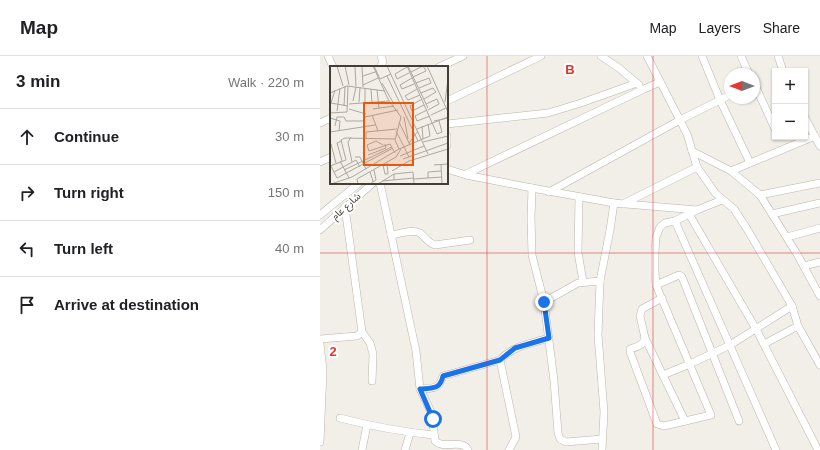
<!DOCTYPE html>
<meta charset="utf-8">
<style>
body{margin:0;font-family:Arial,"Noto Sans Arabic",sans-serif;background:#f2f2f2;color:#202124}
.controls{position:absolute;right:12px;top:12px;display:grid;overflow:hidden;border-radius:0px;box-shadow:0 1px 3px #0004}
.controls button{width:36px;height:36px;display:grid;place-items:center;padding:0;border:0;border-bottom:1px solid #e0e0e0;background:#fff;color:#202124;font:20px sans-serif}
.compass{position:absolute;left:404px;top:12px;width:36px;height:36px;border-radius:50%;background:#fff;box-shadow:0 1px 3px #0004;rotate:270deg}
.stop{position:absolute;width:12px;height:12px;margin:-9px;border:3px solid #1a73e8;border-radius:50%;background:#fff}
.stop.end{background:#1a73e8;border-color:#fff;box-shadow:0 1px 4px #0008}
.list{margin:0;padding:0;list-style:none}
h2{display:flex;justify-content:space-between;align-items:center;height:52px;margin:0;padding:0 16px;font-size:17px}
h2 small{font-size:13px;font-weight:400;color:#757577}
.list li{display:grid;grid-template-columns:26px 1fr auto;gap:12px;align-items:center;box-sizing:border-box;height:56px;padding:0 16px;border-top:1px solid #e0e0e0}
.list b{display:block;font-size:15px;white-space:nowrap}
.list em{font-size:13px;font-style:normal;color:#757577}
.icon{flex:none;width:22px;height:22px;fill:none;stroke:currentColor;stroke-width:2;stroke-linecap:round;stroke-linejoin:round}
.map{position:relative;flex:none;width:500px;height:394px;overflow:hidden}
header{display:flex;align-items:center;gap:24px;box-sizing:border-box;height:56px;padding:0 20px;background:#fff;border-bottom:1px solid #e0e0e0}
header strong{font-size:19px}
nav{display:flex;gap:22px;margin-inline-start:auto;font-size:14px}
main{display:flex}
aside{flex:1;background:#fff}
.map>svg:first-child{display:block}
.lines{fill:none;stroke-linecap:round;stroke-linejoin:round}
.minor-casing{stroke:#bcb4ac;stroke-width:8}
.minor{stroke:#fff;stroke-width:7}
.route{stroke:#1a73e8;stroke-width:5}
.grid{fill:none;stroke:#e03530;stroke-width:1;stroke-opacity:0.55}
.labels{text-anchor:middle;dominant-baseline:central;stroke-width:4;stroke-linejoin:round;paint-order:stroke}
.street-label{font-size:10px;fill:#443e37;stroke:#fff}
.inset-road{fill:none;stroke:#aca8a1;stroke-width:1}
.view{fill:#e8590c;fill-opacity:0.15;stroke:#e8590c;stroke-width:2}
.inset-edge{fill:none;stroke:#443e37;stroke-width:2}
.grid-label{font-size:13px;text-anchor:middle;font-weight:bold;fill:#e03530;stroke:#fff;stroke-width:4;stroke-linejoin:round;paint-order:stroke}
</style>
<header>
<strong>Map</strong>
<nav><a>Map</a><a>Layers</a><a>Share</a></nav>
</header>
<main>
<aside>
<h2>3 min<small>Walk · 220 m</small></h2>
<ul class="list">
<li><svg class="icon" aria-label="ahead" viewBox="0 0 24 24"><path d="M12 20V5M6 11l6-6 6 6"/></svg><div><b>Continue</b></div><em>30 m</em></li>
<li><svg class="icon" aria-label="right" viewBox="0 0 24 24"><path d="M7 20v-9h11M14 6l5 5-5 5"/></svg><div><b>Turn right</b></div><em>150 m</em></li>
<li><svg class="icon" aria-label="left" viewBox="0 0 24 24"><path d="M17 20v-9H6M10 6l-5 5 5 5"/></svg><div><b>Turn left</b></div><em>40 m</em></li>
<li><svg class="icon" aria-label="arrive" viewBox="0 0 24 24"><path d="M6 21V4h12l-3 4 3 4H6"/></svg><div><b>Arrive at destination</b></div></li>
</ul>
</aside>
<div class="map">
<svg width="500" height="394" viewBox="0 0 500 394">
<rect width="100%" height="100%" fill="#f2eee8"/>
<g class="lines">
<defs>
<g id="minor">
<path d="M8,0L13,11"/>
<path d="M281,0L299,12L319,29"/>
<path d="M327,0L367,78L377,111L396,138L414,153L427,173L472,250L478,270L500,309"/>
<path d="M382,0L400,44L430,107"/>
<path d="M421,0L429,18"/>
<path d="M458,0L463,15"/>
<path d="M60,11L63,6L61,0"/>
<path d="M119,11L143,0"/>
<path d="M434,27L455,73"/>
<path d="M127,45L221,0"/>
<path d="M485,62L500,90"/>
<path d="M0,67L11,62"/>
<path d="M127,68L228,57L261,47L317,27"/>
<path d="M127,80V89"/>
<path d="M372,95L411,115L440,139L477,198L500,240"/>
<path d="M0,106L11,101"/>
<path d="M127,113L146,119L212,132L294,147L303,148L377,111"/>
<path d="M411,115L495,80"/>
<path d="M146,118L324,33L340,26"/>
<path d="M60,127L96,295L100,333L112,358L115,385C124,394 142,382 148,394"/>
<path d="M212,132L211,162L212,199L224,246L234,325L238,377L240,383L246,386L282,383"/>
<path d="M229,136L360,64L410,39"/>
<path d="M440,139L500,127"/>
<path d="M259,141L258,196L263,226"/>
<path d="M306,148L377,154"/>
<path d="M25,151L42,276L50,287L53,298L52,325"/>
<path d="M369,158L436,273L498,394"/>
<path d="M452,158L500,147"/>
<path d="M0,159L39,127"/>
<path d="M355,165L456,394"/>
<path d="M0,174L53,127"/>
<path d="M71,179C79,178 93,173 100,177C105,181 108,187 115,189L150,184"/>
<path d="M467,181L500,172"/>
<path d="M484,210L500,206"/>
<path d="M336,229L359,219L362,221L419,365"/>
<path d="M342,242L322,253L320,260L325,282C325,289 316,291 310,293V296L337,368L344,370L391,359L336,229L335,215V196L336,181L340,171L345,167L355,165L377,154L402,144"/>
<path d="M224,246L258,227L280,225"/>
<path d="M325,282L365,365"/>
<path d="M0,283L37,280L42,276"/>
<path d="M0,288L3,314L0,386"/>
<path d="M444,288L478,270"/>
<path d="M180,304L196,381L189,394"/>
<path d="M343,319L370,308L410,289L472,250"/>
<path d="M100,333C112,332 119,334 123,320L180,304C193,290 211,287 229,282"/>
<path d="M20,362C51,370 82,376 114,379"/>
<path d="M42,394L47,369"/>
<path d="M85,394L90,377"/>
<path d="M282,394L284,356L278,279L280,225L290,174L294,147"/>
</g>
</defs>
<!-- minor casing -->
<use href="#minor" class="minor-casing"/>
<!-- minor -->
<use href="#minor" class="minor"/>
</g>
<g class="lines">
<!-- route -->
<path class="route" d="M113,363L100,333C112,332 120,334 123,320L180,304L195,292L229,282L224,246"/>
</g>
<!-- grid -->
<path class="grid" d="M167,0V394M333,0V394M0,197H500"/>
<g class="labels">
<!-- street labels -->
<g class="street-label">
<text transform="translate(26 150) rotate(-42)">شارع عام</text>
</g>
</g>
<!-- overview -->
<g transform="translate(10 10)">
<rect width="118" height="118" fill="#f2eee8"/>
<path class="inset-road" d="M7,0L13,20M15,0L19,19M25,0L26,20M32,0L33,21M43,0L58,33L71,51M44,0L50,13M57,0L98,88M77,0L107,68L112,66L109,55M78,0L98,42M97,0L118,46M77,1L65,8L67,13L79,7M81,6L93,0L96,5L83,11M33,10L45,6M57,10L88,75M82,12L70,19L72,23L84,18M50,13L61,8M52,17L64,38M86,17L99,12L101,17L89,22M33,19L48,12M41,23L42,37M87,23L75,30L78,34L90,29M47,24L49,42M0,27L17,20L55,25M91,27L103,22L106,26L94,33M92,33L80,40L82,45L94,39M23,35L26,21M29,36L30,22M115,36L118,13M1,37L18,40M35,37V22M19,38L59,35M96,38L107,33L109,38L98,44M0,40L5,24M14,40L15,20M19,43L36,48M43,43L64,40M97,44L85,50L87,55L100,50M7,45L10,22M0,47L17,46L18,20M42,49L48,65M101,49L116,42M74,51L78,73M0,52L10,55L9,65M104,55L118,52M69,56L80,79M5,60L7,51H14L16,55H34L35,51L68,44M92,60L93,73M87,63L118,51M66,65L79,91M0,66L45,59M21,71L18,76L22,96M36,72V66L67,63M12,75L7,77L12,95M93,76L118,70M79,77L88,65M1,78L6,97M53,79L46,75L37,79L39,85L60,78L65,87M69,83L65,74L71,51M38,89L56,82L55,78M70,90L94,80M25,91H30L36,103M73,93L118,77M10,95L19,112M111,98L112,118M53,99L55,108H58L57,97M104,99L118,98M0,100L16,94L11,74L15,72L65,73M1,100L7,112M14,104L62,81M62,105L79,95L118,83M4,106L26,94L30,101M40,106L43,115L41,118M7,112L63,82M98,112V106L111,105M84,113L112,111M64,114V108L83,106L84,118M52,115L84,112M43,116L46,114L44,104M1,118L22,111L69,83L100,70L98,58M28,118L27,113L66,91L71,83M48,118L64,108"/>
<path class="view" d="M34,37H83V99H34Z"/>
<rect width="118" height="118" class="inset-edge"/>
</g>
<g class="grid-label">
<text x="250" y="18">B</text>
<text x="13" y="300">2</text>
</g>
</svg>
<div class="controls">
<button>+</button>
<button>−</button>
</div>
<svg class="compass" viewBox="-18 -18 36 36"><path d="M0-13l5 13h-10z" fill="#e53935"/><path d="M0 13l5-13h-10z" fill="#757577"/></svg>
<div class="stop" style="left:113px;top:363px"></div>
<div class="stop end" style="left:224px;top:246px"></div>
</div>
</main>
